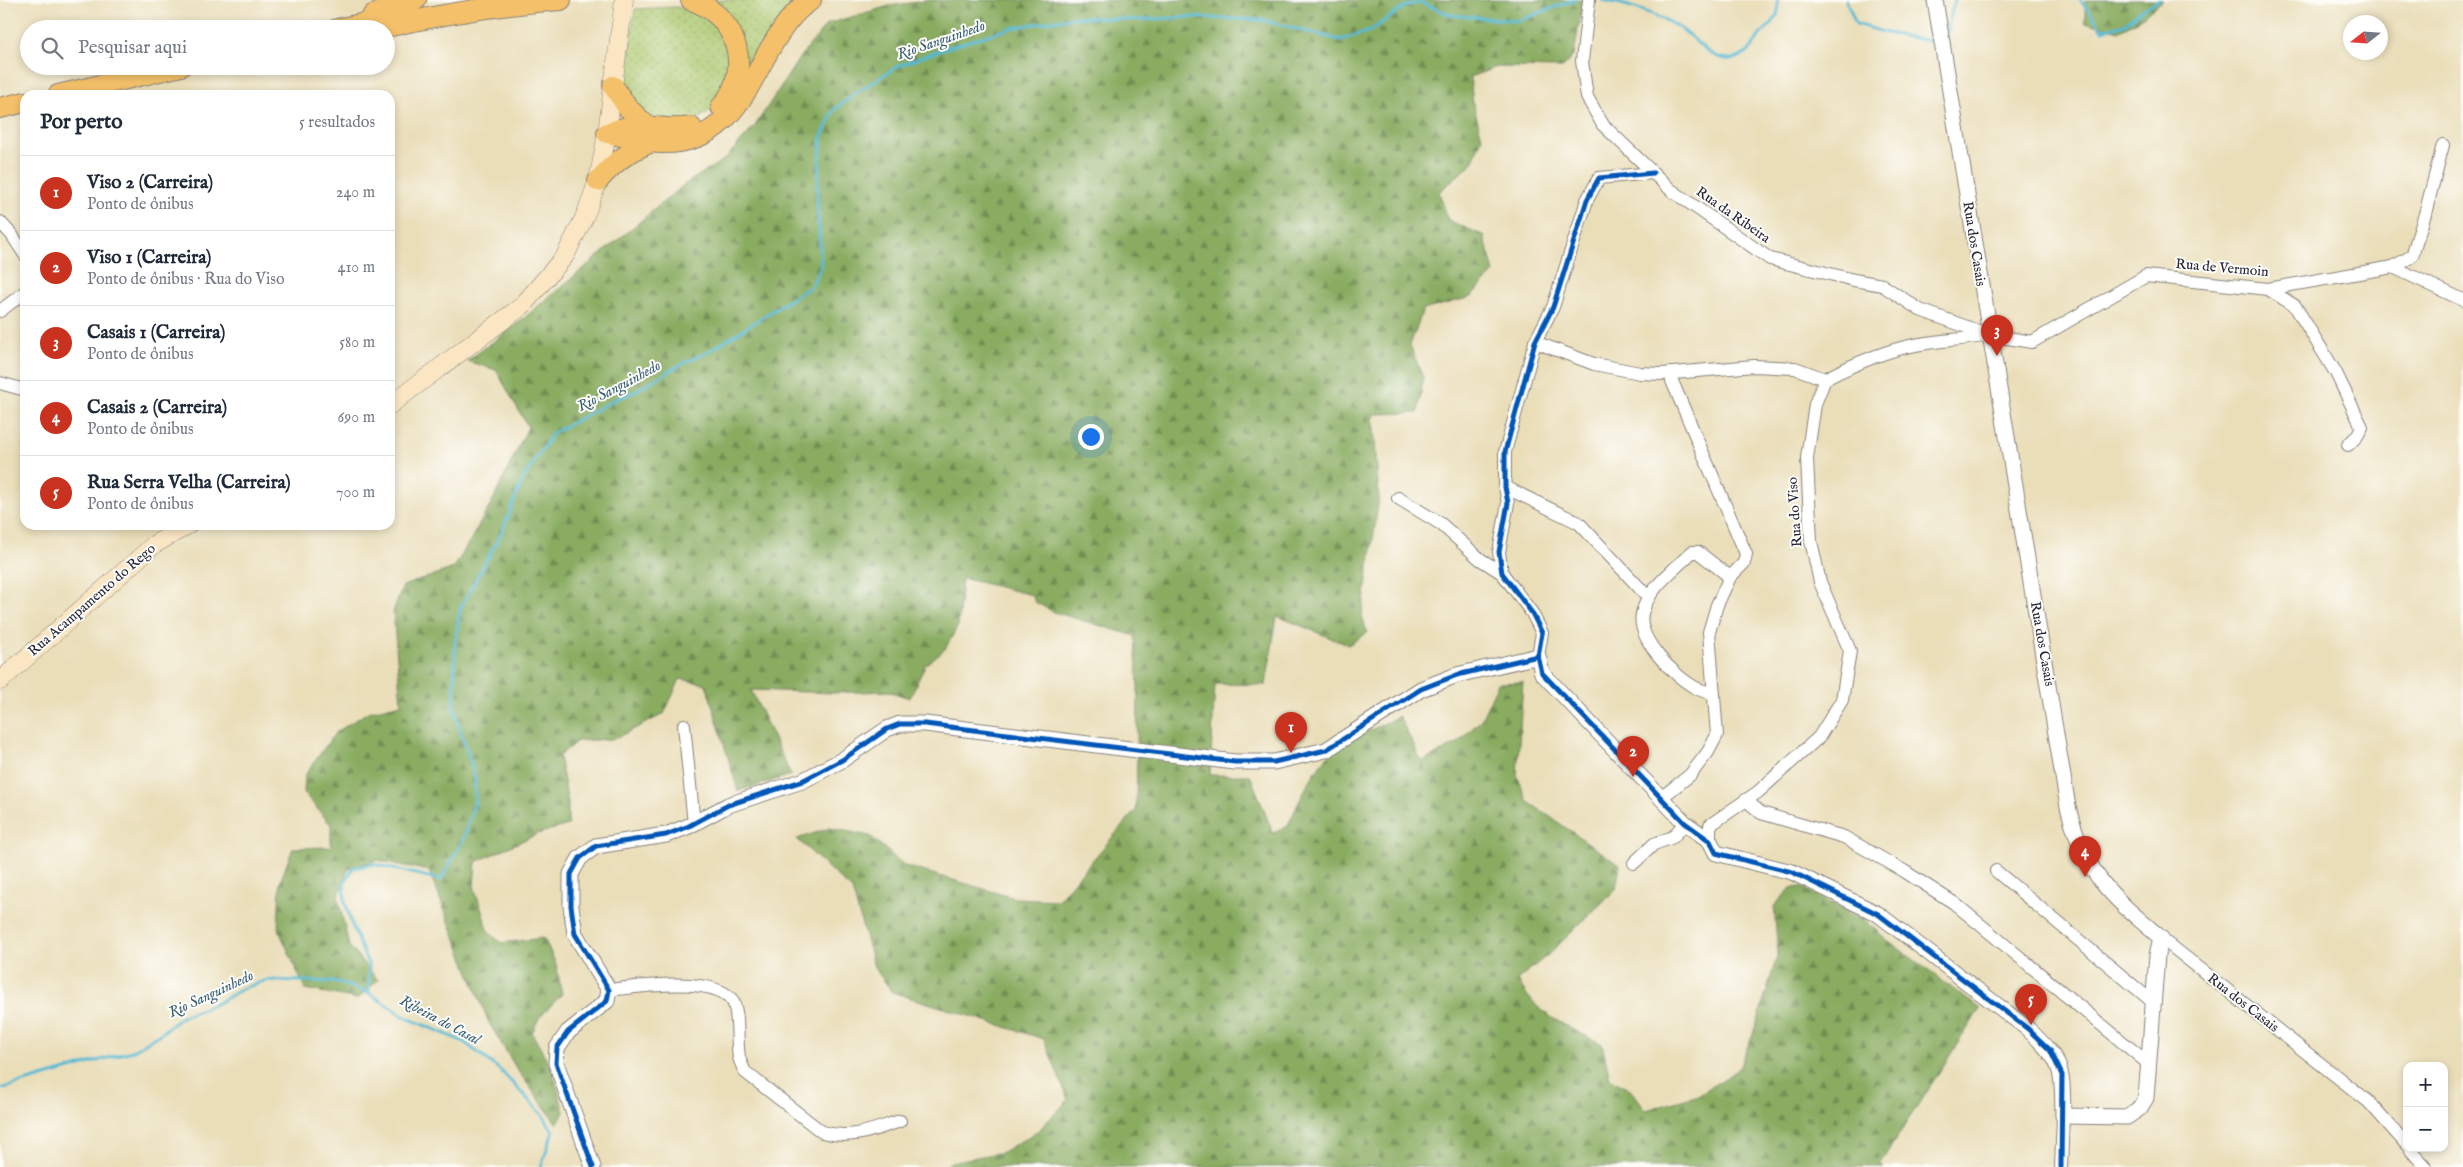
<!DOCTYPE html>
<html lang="pt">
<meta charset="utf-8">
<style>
body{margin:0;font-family:"IM FELL English",serif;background:#f2f2f3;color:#1f2937}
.controls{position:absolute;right:15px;bottom:15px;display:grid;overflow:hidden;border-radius:10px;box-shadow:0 2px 8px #0003}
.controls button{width:45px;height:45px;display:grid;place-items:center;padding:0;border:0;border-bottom:1px solid #e0e1e3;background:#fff;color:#1f2937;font:25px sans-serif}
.compass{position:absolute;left:2343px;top:15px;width:45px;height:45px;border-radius:50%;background:#fff;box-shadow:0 2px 8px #0003;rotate:253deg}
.you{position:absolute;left:1090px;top:436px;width:18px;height:18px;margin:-12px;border:4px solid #fff;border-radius:50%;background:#1a73e8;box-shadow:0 0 0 8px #1a73e833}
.badge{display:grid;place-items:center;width:32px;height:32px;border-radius:50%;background:#c8321e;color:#fff;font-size:16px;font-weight:700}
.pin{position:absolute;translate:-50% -41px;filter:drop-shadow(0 1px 2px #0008)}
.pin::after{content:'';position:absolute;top:26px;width:18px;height:15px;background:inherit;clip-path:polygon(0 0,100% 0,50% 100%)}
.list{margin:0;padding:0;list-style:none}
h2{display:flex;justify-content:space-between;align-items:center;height:65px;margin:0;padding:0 20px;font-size:21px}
h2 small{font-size:16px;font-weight:400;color:#747a83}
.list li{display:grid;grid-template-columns:32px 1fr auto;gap:15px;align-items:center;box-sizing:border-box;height:75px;padding:0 20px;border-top:1px solid #e0e1e3}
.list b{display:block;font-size:19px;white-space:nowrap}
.list p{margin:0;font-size:16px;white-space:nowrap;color:#747a83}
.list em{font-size:16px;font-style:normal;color:#747a83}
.icon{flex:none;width:28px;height:28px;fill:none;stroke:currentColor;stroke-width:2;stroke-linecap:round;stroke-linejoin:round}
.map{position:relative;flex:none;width:2463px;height:1167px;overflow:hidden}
.search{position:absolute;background:#fff;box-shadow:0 2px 8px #0003;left:20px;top:20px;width:375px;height:55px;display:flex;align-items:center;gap:12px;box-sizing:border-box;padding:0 18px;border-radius:28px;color:#747a83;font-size:19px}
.panel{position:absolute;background:#fff;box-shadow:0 2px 8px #0003;left:20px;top:90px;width:375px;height:440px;border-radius:15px}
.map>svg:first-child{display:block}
.grass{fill:url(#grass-dots);stroke:#677554}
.forest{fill:url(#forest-firs);stroke:#56674e}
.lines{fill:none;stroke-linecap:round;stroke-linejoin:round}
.stream{stroke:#54b9d3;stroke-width:3}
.minor-casing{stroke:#86807a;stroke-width:14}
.tertiary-casing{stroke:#86807a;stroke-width:17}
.secondary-casing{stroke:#86807a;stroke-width:19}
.primary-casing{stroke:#86807a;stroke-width:22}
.minor{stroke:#fff;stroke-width:12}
.tertiary{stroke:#fff;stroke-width:15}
.secondary{stroke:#fbe6c4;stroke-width:18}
.primary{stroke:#f4c16b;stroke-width:20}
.cycleway-casing{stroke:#fdfcf7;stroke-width:8}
.cycleway{stroke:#0057b8;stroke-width:5}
.labels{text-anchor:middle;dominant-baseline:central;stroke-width:4;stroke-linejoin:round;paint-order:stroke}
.street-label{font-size:14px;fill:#22223b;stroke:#fdfcf7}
.water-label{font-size:15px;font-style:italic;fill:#365e78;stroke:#fdfcf7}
</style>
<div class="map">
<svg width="2463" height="1167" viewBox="0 0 2463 1167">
<defs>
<pattern id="grass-dots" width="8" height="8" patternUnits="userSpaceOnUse" patternTransform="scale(1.25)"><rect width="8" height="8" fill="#acc86e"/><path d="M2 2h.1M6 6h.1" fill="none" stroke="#8ca25c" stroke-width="1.8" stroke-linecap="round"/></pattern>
<pattern id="forest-firs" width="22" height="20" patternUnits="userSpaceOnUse" patternTransform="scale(1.25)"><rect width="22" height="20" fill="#89ac61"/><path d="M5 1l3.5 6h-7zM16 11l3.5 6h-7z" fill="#708c51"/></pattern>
</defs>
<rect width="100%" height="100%" fill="#fdfcf7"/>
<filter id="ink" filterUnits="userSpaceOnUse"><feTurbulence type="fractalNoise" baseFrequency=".02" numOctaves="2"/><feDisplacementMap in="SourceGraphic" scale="10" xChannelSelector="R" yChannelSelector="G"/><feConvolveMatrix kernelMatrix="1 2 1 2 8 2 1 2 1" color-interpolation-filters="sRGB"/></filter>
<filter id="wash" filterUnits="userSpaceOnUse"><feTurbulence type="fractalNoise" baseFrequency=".0096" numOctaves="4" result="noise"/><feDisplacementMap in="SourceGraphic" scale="20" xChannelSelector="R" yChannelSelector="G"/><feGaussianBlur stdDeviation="1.12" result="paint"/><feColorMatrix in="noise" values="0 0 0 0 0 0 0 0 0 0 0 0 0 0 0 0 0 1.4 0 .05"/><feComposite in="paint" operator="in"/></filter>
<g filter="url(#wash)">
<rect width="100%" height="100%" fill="#eadeb9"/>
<!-- grass -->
<g class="grass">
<path d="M706,0H803L746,83Z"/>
<path d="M676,7C705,13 732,32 730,66C730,73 725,81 723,88C717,106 706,118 686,123C675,125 656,118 645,116L627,90L625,79L635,9Z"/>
</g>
<!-- forest -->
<g class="forest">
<path d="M931,0H1583L1574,55L1562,68L1497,67L1470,77L1473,103L1482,138L1472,163L1439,192L1448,220L1484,236L1494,272L1471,297L1423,310L1410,345L1423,378L1418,413L1373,414L1379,498L1362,615L1367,633L1348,645L1277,616L1266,685L1215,684L1210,775H1250L1273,833L1288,826C1296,807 1313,770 1328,756C1345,741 1378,727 1399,716L1422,762L1457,743L1481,720L1498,683L1523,682L1517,775L1527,801L1620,865L1616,889L1548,955L1518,979C1532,1014 1570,1027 1602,1044L1610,1078L1633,1092L1646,1110L1696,1096L1738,1070L1756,1026L1778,953L1774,906L1791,888L1801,887L1867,922L1886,939L1980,1009L1879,1165L1884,1167H945L951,1162L1003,1152L1039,1130L1068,1100L1044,1039L892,992L874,967L852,890L797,839L830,828L870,836L905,866L1015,898L1058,900L1136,810L1138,687L1135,636L1054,612L1035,602L1032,595L962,578L958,626L945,649L925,665L910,698L888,691L834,693L751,690L791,775L738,791L706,684L680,679L664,714L614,739L577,741L559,756L568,802V825L537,834L476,862L474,886L488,931L501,943L544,938L556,964L562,994L539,1018L532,1033L552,1069L564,1112L557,1124L518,1071L489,1023L429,871L377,860L348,869L338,898L349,946L378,980L357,999L305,989L278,928L280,882L293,848L331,847V825L304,793L305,775L335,733L368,712L401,704L393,612L403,586L454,568L491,504L528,427L496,370L467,361L512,328L685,184L725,159L755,126L800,57L827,24L889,6Z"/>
<path d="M2085,0H2163L2143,17L2119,31L2085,22Z"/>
</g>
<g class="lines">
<!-- stream -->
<g class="stream">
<path d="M1602,0C1630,5 1658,14 1681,29C1694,37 1704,53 1718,57C1726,60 1733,60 1740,57C1756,49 1754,39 1763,32C1774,22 1781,16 1777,0"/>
<path d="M1846,0L1856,24L1887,33L1935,42"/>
<path d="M2080,0L2103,30L2125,24L2140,11L2159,0"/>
<path d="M1947,33L1954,0"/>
<path d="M369,993L405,1017L464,1042L500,1070L542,1114L553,1131L541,1167"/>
<path d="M0,1089L132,1051L160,1034L183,1016L216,1004L244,988L267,980L338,982L369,993V966L353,928L345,902L344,884L353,868L374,864L441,880L464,838L475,801V777L454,709L455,643L460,609L502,532L523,479L553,433L616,399L632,393L680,365L709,351L812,286L821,265L817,195L822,136L834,110L856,93L898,66L943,49L1011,28L1076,17L1139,20L1187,17L1262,20L1340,40L1370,31L1406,6L1420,2L1451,15L1518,21L1574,0"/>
</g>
</g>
</g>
<g filter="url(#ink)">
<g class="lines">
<defs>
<g id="minor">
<path d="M1589,0L1582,61L1587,97L1603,125L1671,190L1770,259L1854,280L1882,285L1920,310L1989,335L2032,342L2146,276L2268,289L2393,267L2463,300"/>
<path d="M0,222L12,235L25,255"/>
<path d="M2393,267L2412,256L2425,214L2443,145"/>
<path d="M2268,289L2295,306L2336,373L2362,427L2357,436L2348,445"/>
<path d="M0,311L25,292"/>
<path d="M1535,342L1594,364L1640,373L1662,374L1754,366L1795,368L1825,379"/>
<path d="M0,383L25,390"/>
<path d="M1505,487L1579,523L1649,598"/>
<path d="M1398,498L1441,524L1480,559L1502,573"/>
<path d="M1538,656L1542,633L1532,613L1502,573L1499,552L1508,503L1505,487V452L1535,342L1553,307L1587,200L1599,178L1653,173"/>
<path d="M1714,694C1709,692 1701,691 1696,688C1675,677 1633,637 1643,610C1650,587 1675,569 1692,552H1698L1730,577"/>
<path d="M684,725L694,824"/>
<path d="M1661,798L1690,775L1708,752L1717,735L1709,632L1717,605L1730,577L1744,563L1746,554L1672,381V373"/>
<path d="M1746,800L1761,813L1844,837L1904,871L1954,903L2149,1064"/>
<path d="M1710,841V825L1758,792L1819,737L1842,700L1850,651L1820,582L1811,541L1807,458L1815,404L1825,379C1854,364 1883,351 1915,345C1939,340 1964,340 1989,335"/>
<path d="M1634,863L1654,844L1673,837L1685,823"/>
<path d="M1996,871L2154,1003"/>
<path d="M2161,938L2369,1102L2407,1145"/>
<path d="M609,990C636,987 713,975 732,1000C740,1012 736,1043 739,1057C740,1062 743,1067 745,1072L822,1132C852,1140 872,1130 900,1121"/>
<path d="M2409,1148L2426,1167"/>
<path d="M2061,1167L2063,1116"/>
</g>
<path id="tertiary" d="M593,1167L556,1063L557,1048L568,1032L607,1001L609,990L575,934L571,906V874L580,858L596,846L666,835L689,826L728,805L802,781L842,760L887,729L900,724H925L1235,762H1274L1326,750L1421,689L1457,675L1538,656L1542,673L1685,823L1710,841L1716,853L1792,872L1878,914L2028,1029C2064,1064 2062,1067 2063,1116L2127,1117L2140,1108L2146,1098L2157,955L2161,938C2110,895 2085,875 2068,807L1935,0"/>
<g id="secondary">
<path d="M390,405L522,306L565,256L584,218L598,181L607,133L624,0"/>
<path d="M0,681L155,544L188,525"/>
</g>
<g id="primary">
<path d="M691,0C737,15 754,70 721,107"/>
<path d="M373,15L416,0"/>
<path d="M337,29L389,18"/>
<path d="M377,29C437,15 499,4 561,0"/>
<path d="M613,86L628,108L646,125"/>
<path d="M58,95L181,66"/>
<path d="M0,108L25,102"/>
<path d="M614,131C641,120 663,132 691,127"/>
<path d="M607,133C624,136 642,142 659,143C722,146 743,98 768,52C780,32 791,13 811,0"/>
<path d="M598,181C614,162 629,151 652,142"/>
</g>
</defs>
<!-- minor casing -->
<use href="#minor" class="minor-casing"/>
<!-- tertiary casing -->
<use href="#tertiary" class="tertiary-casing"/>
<!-- secondary casing -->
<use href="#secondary" class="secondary-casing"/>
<!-- primary casing -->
<use href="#primary" class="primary-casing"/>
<!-- minor -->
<use href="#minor" class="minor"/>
<!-- tertiary -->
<use href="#tertiary" class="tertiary"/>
<!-- secondary -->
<use href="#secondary" class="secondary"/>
<!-- primary -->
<use href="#primary" class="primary"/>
<defs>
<g id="cycleway">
<path d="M1653,173L1599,178L1587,200L1553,307L1535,342L1505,452V487L1508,503L1499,552L1502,573L1532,613L1542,633L1538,656L1542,673L1685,823L1710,841L1716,853L1792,872L1878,914L2028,1029L2050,1050L2062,1075L2061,1167"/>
<path d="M593,1167L556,1063L557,1048L568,1032L607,1001L609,990L575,934L571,906V874L580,858L596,846L666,835L689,826L728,805L802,781L842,760L887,729L900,724H925L1235,762H1274L1326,750L1421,689L1457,675L1538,656"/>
</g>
</defs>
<!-- cycleway casing -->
<use href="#cycleway" class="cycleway-casing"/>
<!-- cycleway -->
<use href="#cycleway" class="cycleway"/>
</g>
</g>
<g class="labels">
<!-- street labels -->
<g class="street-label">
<text transform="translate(1733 215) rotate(35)">Rua da Ribeira</text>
<text transform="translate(1974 244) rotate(81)">Rua dos Casais</text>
<text transform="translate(2222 268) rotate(5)">Rua de Vermoin</text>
<text transform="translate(1795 512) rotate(-94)">Rua do Viso</text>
<text transform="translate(92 600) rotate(-41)">Rua Acampamento do Rego</text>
<text transform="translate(2042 644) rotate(80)">Rua dos Casais</text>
<text transform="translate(2243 1003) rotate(38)">Rua dos Casais</text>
</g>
<!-- water labels -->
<g class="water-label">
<text transform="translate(941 40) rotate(-19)">Rio Sanguinhedo</text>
<text transform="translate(619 386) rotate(-28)">Rio Sanguinhedo</text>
<text transform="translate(211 994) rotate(-25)">Rio Sanguinhedo</text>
<text transform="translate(440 1020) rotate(28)">Ribeira do Casal</text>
</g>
</g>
</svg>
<div class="controls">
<button>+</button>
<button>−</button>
</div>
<svg class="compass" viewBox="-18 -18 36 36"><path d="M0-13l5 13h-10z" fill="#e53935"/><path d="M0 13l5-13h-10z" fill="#747a83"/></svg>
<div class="you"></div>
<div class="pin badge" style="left:1291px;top:753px">1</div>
<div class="pin badge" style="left:1633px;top:777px">2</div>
<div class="pin badge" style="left:1997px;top:356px">3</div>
<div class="pin badge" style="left:2085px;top:877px">4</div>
<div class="pin badge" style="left:2031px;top:1025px">5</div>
<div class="search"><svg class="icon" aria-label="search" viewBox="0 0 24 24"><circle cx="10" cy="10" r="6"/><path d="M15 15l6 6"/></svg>Pesquisar aqui</div>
<section class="panel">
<h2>Por perto<small>5 resultados</small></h2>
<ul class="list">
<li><span class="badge">1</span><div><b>Viso 2 (Carreira)</b><p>Ponto de ônibus</p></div><em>240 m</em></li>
<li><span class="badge">2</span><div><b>Viso 1 (Carreira)</b><p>Ponto de ônibus · Rua do Viso</p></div><em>410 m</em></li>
<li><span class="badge">3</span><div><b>Casais 1 (Carreira)</b><p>Ponto de ônibus</p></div><em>580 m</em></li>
<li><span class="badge">4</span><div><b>Casais 2 (Carreira)</b><p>Ponto de ônibus</p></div><em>690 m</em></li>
<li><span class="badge">5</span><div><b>Rua Serra Velha (Carreira)</b><p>Ponto de ônibus</p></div><em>700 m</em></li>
</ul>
</section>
</div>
